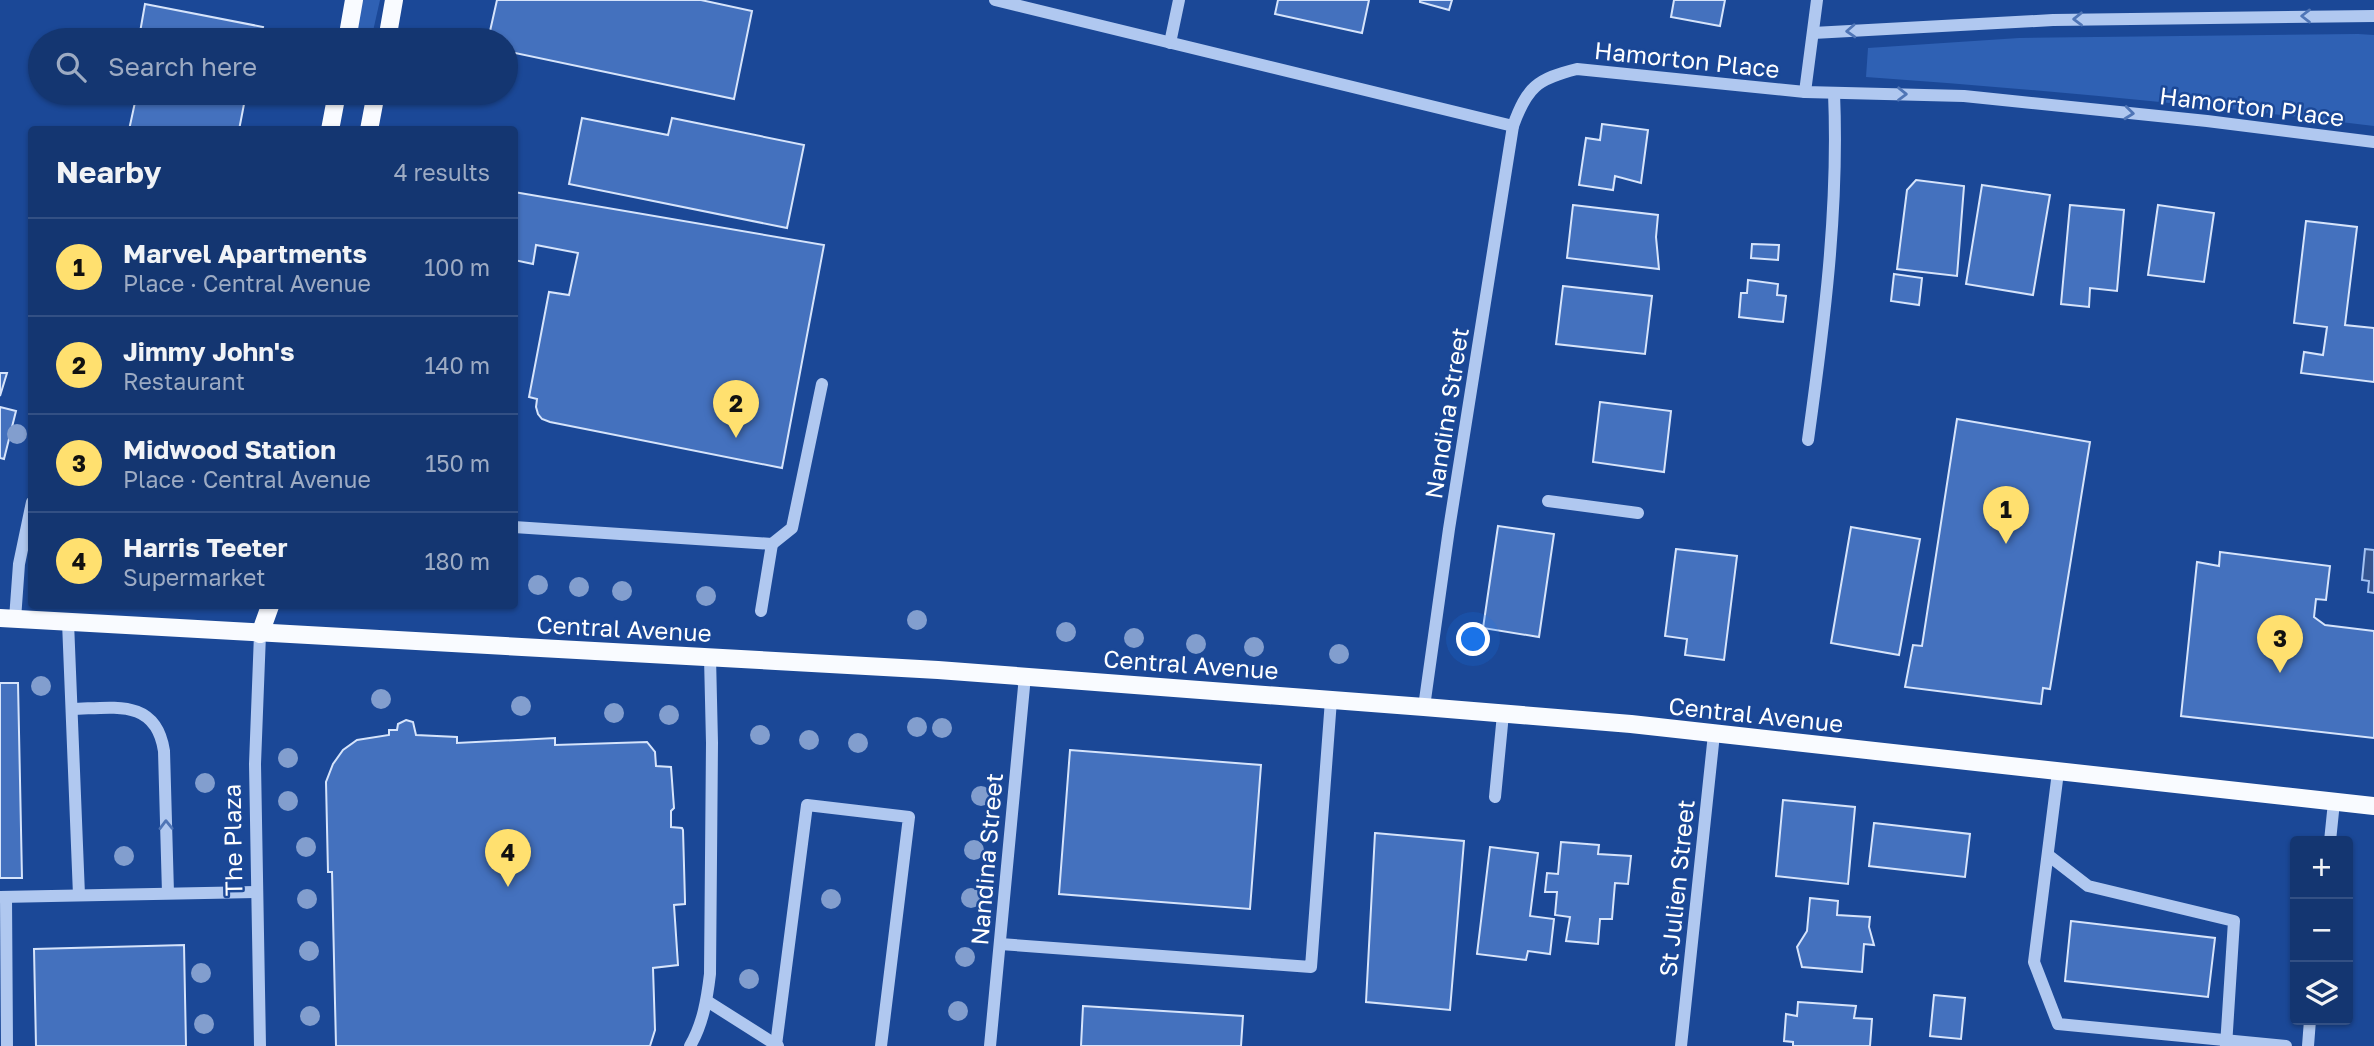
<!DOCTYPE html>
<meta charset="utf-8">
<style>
body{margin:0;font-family:"Golos Text",sans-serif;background:#1d3e76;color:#f1f3f6}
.controls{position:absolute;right:21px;bottom:21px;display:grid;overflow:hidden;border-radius:7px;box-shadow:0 2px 5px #0004}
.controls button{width:63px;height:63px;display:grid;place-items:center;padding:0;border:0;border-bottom:2px solid #335084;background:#143671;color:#f1f3f6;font:35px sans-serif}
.you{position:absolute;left:1474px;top:640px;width:24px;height:24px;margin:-18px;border:5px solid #fff;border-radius:50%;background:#1a73e8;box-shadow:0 0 0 10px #1a73e833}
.badge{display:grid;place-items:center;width:46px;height:46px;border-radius:50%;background:#ffe06f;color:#111;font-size:23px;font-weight:700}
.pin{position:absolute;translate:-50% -58px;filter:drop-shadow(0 2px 4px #0008)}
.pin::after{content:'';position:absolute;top:37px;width:24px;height:21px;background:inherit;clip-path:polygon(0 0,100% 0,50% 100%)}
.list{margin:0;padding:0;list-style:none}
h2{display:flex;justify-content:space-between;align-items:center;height:91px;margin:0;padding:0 28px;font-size:30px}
h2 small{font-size:23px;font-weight:400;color:#9dabc3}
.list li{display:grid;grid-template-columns:46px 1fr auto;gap:21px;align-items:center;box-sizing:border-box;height:98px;padding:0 28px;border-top:2px solid #335084}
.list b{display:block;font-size:26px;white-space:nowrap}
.list p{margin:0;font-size:23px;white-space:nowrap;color:#9dabc3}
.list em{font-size:23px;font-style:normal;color:#9dabc3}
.icon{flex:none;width:38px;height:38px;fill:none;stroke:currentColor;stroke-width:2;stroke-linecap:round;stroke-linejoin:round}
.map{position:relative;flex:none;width:2374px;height:1046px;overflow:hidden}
.search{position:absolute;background:#143671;box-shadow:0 2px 5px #0004;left:28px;top:28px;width:490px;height:77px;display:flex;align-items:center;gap:18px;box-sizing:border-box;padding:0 24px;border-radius:38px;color:#9dabc3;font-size:26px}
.panel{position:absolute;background:#143671;box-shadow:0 2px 5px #0004;left:28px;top:126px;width:490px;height:483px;border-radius:7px}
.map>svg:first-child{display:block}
.green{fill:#2f61b4}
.water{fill:#34548f;stroke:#a3c2f2;stroke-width:2}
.building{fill:#4471be;stroke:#d6e4fb;stroke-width:2}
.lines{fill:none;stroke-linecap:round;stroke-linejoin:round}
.minor{stroke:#b0c8f0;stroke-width:12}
.major{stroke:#f9fbff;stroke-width:18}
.tree{fill:#829ece}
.oneway{stroke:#4f75b6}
.labels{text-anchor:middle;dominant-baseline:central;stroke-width:5;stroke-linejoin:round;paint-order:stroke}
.street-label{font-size:24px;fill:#fff;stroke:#1b4897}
</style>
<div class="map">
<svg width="2374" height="1046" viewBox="0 0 2374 1046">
<rect width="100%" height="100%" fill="#1b4897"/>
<!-- green -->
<g class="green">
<path d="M361,0H380L371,40H352Z"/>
<path d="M2358,34L2374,35V126C2205,105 2036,89 1866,77L1868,48L2019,38Z"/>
</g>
<!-- water -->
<path class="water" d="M2365,549L2374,550V593L2368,592L2369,581L2362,580Z"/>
<!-- building -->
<g class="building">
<path d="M497,0H701L752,11L734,99L506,51V40H488Z"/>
<path d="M1278,0H1369L1362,33L1275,14Z"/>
<path d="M1420,0H1452L1449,10L1420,2Z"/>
<path d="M1674,0H1725L1720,26L1671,17Z"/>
<path d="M145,4L263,27L260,40H153L139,38Z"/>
<path d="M137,93H217L245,99L239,130H129Z"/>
<path d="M582,118L668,135L672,118L804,145L787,228L569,184Z"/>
<path d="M1602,124L1648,130L1641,183L1615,176L1613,190L1579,185L1586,138L1600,140Z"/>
<path d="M1916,180L1964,186L1957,276L1897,269L1907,190Z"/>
<path d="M1982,185L2050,195L2033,295L1966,284Z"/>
<path d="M514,192L824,245L782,468L550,422L542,419L538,414L536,407L537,399L529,397L549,292L569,295L578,253L536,245L533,264L514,260Z"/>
<path d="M1573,205L1658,215L1656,237L1659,269L1567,258Z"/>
<path d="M2070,205L2124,210L2117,291L2090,288L2089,307L2061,304Z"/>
<path d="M2158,205L2214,213L2204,282L2148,275Z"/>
<path d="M2306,221L2357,227L2345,325L2374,328V382L2301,373L2304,352L2323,355L2327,327L2294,323Z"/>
<path d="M1752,244L1779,245L1778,260L1751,258Z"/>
<path d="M1894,274L1922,278L1919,305L1891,301Z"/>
<path d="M1748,280L1778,284L1777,295L1786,296L1783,322L1739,317L1741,293H1747Z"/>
<path d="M1563,286L1652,296L1645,354L1556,344Z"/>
<path d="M0,373H7L0,396Z"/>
<path d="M1600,402L1671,411L1664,472L1593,462Z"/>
<path d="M0,407L16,411L4,459L0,458Z"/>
<path d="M1957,419L2090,442L2050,689L2043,688L2041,704L1905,687L1913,645L1922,646Z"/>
<path d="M1498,526L1554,534L1539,637L1483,628Z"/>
<path d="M1851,527L1920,539L1899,655L1831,643Z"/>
<path d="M1676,549L1737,556L1724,660L1685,655L1687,639L1665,636Z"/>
<path d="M2220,552L2330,566L2326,600L2316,599L2314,617L2325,625L2374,631V738L2181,716L2197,562L2219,566Z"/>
<path d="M0,683H18L22,878H0Z"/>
<path d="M406,720L413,722L416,735L457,737V743L555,738V745L647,742L655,752L656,766L671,767L674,808L671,811V827L682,828L683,830L685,901V904L674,905L678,965L653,968L655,1030L650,1046H336L332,872H328L326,782L333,764L343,750L357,740L389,735V730H397L398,724Z"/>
<path d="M1070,750L1261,765L1250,909L1059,894Z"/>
<path d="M1783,800L1855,807L1848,884L1776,876Z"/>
<path d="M1874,823L1970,834L1965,877L1869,866Z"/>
<path d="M1375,833L1464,841L1450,1010L1366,1002Z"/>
<path d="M1561,842L1599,845L1598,854L1631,856L1628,884L1615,883L1612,919H1600L1598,944L1566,941L1570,917L1555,915L1557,892H1545L1547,873L1558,874Z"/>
<path d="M1490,847L1538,853L1530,916L1554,919L1550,954L1528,951L1526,960L1477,954Z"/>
<path d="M1810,898L1838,901L1837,915L1870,917L1869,927L1874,945L1864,944L1862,972L1802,967L1797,947L1807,931Z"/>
<path d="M2071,921L2215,938L2208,997L2065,981Z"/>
<path d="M184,945L186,1046H36L34,949Z"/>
<path d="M1934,995L1965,998L1961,1039L1930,1036Z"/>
<path d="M1798,1002L1856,1006L1854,1018L1872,1019L1870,1046H1793V1042L1784,1041L1786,1014L1797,1016Z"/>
<path d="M1083,1006L1243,1016L1241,1046H1081Z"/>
</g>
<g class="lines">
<!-- minor -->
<g class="minor">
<path d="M995,0L1513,126"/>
<path d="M1813,33L2053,20L2374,16"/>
<path d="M1170,43L1179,0"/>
<path d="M1805,92L1817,0"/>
<path d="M1808,440C1824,325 1839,210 1834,93"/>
<path d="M1548,501L1638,513"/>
<path d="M514,527L772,544L761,611"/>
<path d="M772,544L792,528L822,384"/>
<path d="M15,619L19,564L32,502"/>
<path d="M68,622L79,895"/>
<path d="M260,634L255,764L260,1046"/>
<path d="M1424,707L1449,529L1513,126C1527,87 1537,79 1577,69L1805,92L1964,96L2207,121L2374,142"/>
<path d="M72,709C114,708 156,698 164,751L168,893"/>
<path d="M2058,772L2034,962L2058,1024L2286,1046"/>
<path d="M1495,797L1503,714"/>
<path d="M2330,841L2334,802"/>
<path d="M2048,855L2088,886L2234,921L2226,1046"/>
<path d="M0,897L257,892"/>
<path d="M6,897L7,1046"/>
<path d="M1000,944L1311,967L1331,700"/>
<path d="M707,1001L778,1046"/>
<path d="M776,1045L807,805L909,817L881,1046"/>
<path d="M690,1046C703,1024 707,999 710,974L712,743L710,657"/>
<path d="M990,1046L1025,676"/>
<path d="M1681,1046L1714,734"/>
<path d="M2308,1046L2310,1020"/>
</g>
<!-- major -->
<g class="major">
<path d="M347,40L354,0"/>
<path d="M387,40L394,0"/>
<path d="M330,130L337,93"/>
<path d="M369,130L376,93"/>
<path d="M0,618L938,670L1424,707L1631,724L2374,806"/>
<path d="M260,634L270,606"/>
</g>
</g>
<!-- trees -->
<g class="tree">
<circle cx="17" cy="434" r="10"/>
<circle cx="538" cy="585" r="10"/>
<circle cx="579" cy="587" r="10"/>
<circle cx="622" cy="591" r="10"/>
<circle cx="706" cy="596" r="10"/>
<circle cx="917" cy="620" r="10"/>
<circle cx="1066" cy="632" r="10"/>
<circle cx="1134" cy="638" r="10"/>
<circle cx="1196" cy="644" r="10"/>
<circle cx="1254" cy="647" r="10"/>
<circle cx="1339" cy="654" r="10"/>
<circle cx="41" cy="686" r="10"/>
<circle cx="381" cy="699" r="10"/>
<circle cx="521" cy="706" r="10"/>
<circle cx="614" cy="713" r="10"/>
<circle cx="669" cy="715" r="10"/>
<circle cx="917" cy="727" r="10"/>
<circle cx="942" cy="728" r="10"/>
<circle cx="760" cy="735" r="10"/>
<circle cx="809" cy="740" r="10"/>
<circle cx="858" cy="743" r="10"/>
<circle cx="288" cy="758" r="10"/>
<circle cx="205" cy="783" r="10"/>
<circle cx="981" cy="796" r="10"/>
<circle cx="288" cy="801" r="10"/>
<circle cx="306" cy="847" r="10"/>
<circle cx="974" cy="850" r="10"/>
<circle cx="124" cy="856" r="10"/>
<circle cx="971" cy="898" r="10"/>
<circle cx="307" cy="899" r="10"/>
<circle cx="831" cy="899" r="10"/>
<circle cx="309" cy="951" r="10"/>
<circle cx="965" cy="957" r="10"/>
<circle cx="201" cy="973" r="10"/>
<circle cx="749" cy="979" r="10"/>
<circle cx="958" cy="1011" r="10"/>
<circle cx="310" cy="1016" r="10"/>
<circle cx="204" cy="1024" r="10"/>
</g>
<!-- one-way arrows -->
<defs><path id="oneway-chevron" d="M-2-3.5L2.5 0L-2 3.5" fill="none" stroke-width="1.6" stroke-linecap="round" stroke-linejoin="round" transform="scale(1.75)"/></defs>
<g class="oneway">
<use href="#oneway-chevron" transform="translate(2306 16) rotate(180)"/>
<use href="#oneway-chevron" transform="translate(2078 19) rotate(179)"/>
<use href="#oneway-chevron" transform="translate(1851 31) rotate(177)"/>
<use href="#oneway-chevron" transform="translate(1902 94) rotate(1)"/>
<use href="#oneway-chevron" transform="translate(2129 113) rotate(6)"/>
<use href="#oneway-chevron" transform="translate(166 825) rotate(-91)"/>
</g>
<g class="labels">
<!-- street labels -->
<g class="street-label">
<text transform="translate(1687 59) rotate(6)">Hamorton Place</text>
<text transform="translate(2252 106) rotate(7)">Hamorton Place</text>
<text transform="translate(1446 413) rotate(-81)">Nandina Street</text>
<text transform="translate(624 628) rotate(3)">Central Avenue</text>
<text transform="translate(1191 664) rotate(4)">Central Avenue</text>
<text transform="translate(1756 714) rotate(6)">Central Avenue</text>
<text transform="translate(232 840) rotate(-91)">The Plaza</text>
<text transform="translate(986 859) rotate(-85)">Nandina Street</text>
<text transform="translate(1676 888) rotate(-84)">St Julien Street</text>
</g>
</g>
</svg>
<div class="controls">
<button>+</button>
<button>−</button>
<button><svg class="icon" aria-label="layers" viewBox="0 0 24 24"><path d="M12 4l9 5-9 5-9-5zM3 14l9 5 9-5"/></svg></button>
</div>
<div class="you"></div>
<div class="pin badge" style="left:2006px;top:544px">1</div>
<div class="pin badge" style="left:736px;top:438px">2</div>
<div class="pin badge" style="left:2280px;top:673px">3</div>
<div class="pin badge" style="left:508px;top:887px">4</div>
<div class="search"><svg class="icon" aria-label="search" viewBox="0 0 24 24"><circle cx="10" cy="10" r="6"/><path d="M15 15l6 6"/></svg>Search here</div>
<section class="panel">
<h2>Nearby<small>4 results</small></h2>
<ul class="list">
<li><span class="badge">1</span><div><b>Marvel Apartments</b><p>Place · Central Avenue</p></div><em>100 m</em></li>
<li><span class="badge">2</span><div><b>Jimmy John's</b><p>Restaurant</p></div><em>140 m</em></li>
<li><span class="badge">3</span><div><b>Midwood Station</b><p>Place · Central Avenue</p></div><em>150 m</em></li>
<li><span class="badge">4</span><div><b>Harris Teeter</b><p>Supermarket</p></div><em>180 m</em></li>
</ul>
</section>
</div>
